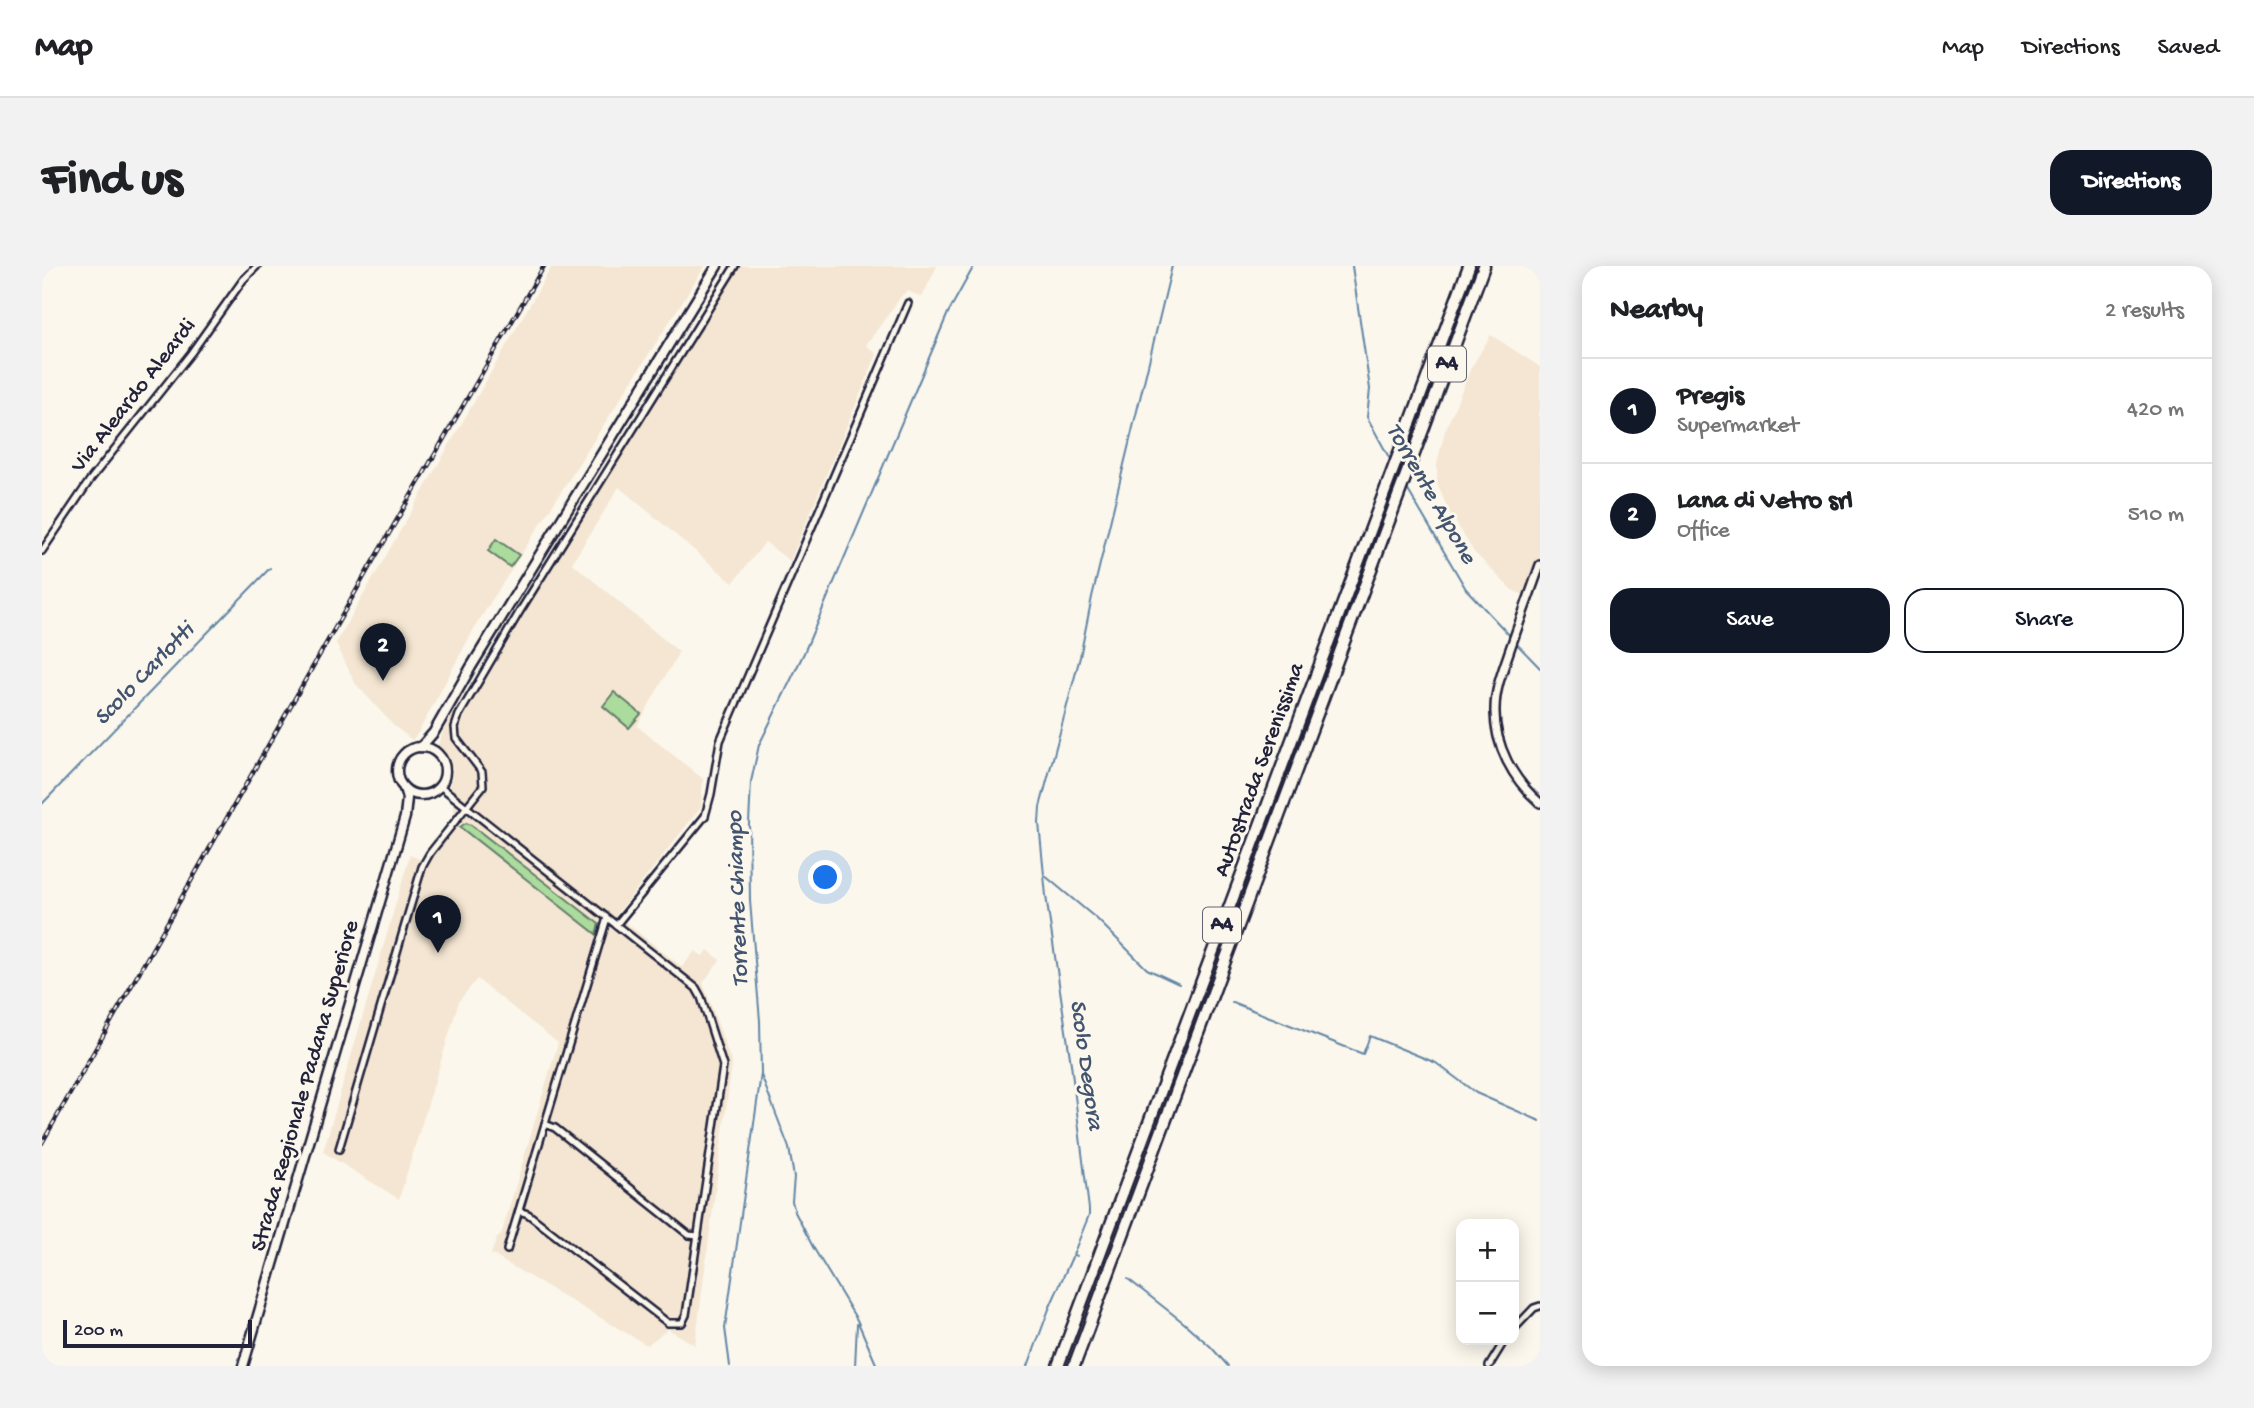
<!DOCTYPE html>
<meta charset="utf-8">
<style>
body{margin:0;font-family:"Gochi Hand",sans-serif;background:#f2f2f2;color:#202124}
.controls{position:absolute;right:21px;bottom:21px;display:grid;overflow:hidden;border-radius:14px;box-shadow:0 4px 18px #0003}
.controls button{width:63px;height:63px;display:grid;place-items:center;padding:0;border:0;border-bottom:2px solid #e0e0e0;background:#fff;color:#202124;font:35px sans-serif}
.scale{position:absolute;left:21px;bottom:18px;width:189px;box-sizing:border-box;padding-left:7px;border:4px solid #22223b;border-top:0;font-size:19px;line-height:24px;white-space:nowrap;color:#22223b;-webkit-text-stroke:5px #fbf7ec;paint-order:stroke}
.you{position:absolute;left:784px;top:612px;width:24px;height:24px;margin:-18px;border:5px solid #fff;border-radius:50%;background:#1a73e8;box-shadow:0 0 0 10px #1a73e833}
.badge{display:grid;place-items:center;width:46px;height:46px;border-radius:50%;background:#111827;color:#fff;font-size:23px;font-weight:700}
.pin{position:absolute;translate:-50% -58px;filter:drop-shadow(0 2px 4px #0008)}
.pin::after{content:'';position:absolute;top:37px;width:24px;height:21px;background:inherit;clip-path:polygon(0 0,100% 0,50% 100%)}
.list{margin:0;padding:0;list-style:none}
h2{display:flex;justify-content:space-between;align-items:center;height:91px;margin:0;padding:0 28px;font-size:30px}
h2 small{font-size:23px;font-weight:400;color:#757577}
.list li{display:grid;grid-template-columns:46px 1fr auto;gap:21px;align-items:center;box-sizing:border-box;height:105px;padding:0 28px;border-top:2px solid #e0e0e0}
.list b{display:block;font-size:26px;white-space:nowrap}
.list p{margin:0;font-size:23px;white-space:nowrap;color:#757577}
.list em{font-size:23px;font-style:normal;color:#757577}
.actions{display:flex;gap:14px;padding:21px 28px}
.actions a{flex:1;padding:16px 0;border:2px solid #111827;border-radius:21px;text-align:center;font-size:24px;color:#111827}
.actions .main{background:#111827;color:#fff}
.map{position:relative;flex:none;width:1498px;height:1100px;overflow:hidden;border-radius:21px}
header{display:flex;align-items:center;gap:42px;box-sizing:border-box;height:98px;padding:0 35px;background:#fff;border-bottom:2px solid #e0e0e0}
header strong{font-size:33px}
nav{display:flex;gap:38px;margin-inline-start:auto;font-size:24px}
.intro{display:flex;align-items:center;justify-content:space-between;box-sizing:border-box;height:168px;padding:0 42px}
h1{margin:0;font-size:49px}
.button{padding:18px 32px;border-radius:21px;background:#111827;color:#fff;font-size:24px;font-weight:700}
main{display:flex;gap:42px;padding:0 42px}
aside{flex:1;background:#fff;border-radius:21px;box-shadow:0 4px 18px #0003}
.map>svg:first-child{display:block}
.built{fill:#f4e6d2}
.green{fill:#abdc9d;stroke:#667f6c;stroke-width:2}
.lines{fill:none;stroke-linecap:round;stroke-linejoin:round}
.stream{stroke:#6386a6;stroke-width:2}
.minor-casing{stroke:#22223b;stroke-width:10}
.secondary-casing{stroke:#22223b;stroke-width:12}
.primary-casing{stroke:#22223b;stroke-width:13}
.motorway-casing{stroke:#22223b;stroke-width:15}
.minor{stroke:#fbf7ec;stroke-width:5}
.secondary{stroke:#fbf7ec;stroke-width:7}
.primary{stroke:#fbf7ec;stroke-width:8}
.motorway{stroke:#fbf7ec;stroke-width:10}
.rail-casing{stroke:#22223b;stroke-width:4.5}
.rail{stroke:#fbf7ec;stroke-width:2;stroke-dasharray:5;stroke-linecap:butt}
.labels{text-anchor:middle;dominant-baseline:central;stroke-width:6;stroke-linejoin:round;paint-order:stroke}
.shield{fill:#fbf7ec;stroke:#636270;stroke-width:2}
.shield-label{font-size:21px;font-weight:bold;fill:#22223b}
.street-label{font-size:23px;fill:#22223b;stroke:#fbf7ec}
.water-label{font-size:24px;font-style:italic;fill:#425470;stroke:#fbf7ec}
</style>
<header>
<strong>Map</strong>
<nav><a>Map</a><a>Directions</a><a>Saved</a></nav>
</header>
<div class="intro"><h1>Find us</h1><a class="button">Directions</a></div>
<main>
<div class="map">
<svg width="1498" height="1100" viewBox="0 0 1498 1100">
<rect width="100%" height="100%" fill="#fbf7ec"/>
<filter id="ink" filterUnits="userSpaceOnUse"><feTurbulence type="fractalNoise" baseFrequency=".0143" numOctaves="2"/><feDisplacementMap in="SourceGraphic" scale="14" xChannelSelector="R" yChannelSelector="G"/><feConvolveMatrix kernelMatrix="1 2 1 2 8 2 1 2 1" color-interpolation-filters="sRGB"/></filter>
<g filter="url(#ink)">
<!-- built -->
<g class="built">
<path d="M510,0H663L434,359L376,467L370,474L351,459L313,417L294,377Z"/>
<path d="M688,0H895L880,31L866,25L861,28L824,79L835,88L748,295L723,276L691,317L577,221L530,297L637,386L595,460L661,513L659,541L574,649L640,701L653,685L661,690L666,684L678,694L661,717L690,798L653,1079L626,1063L605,1079L449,988L455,972L459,969L516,777L435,713L417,735L357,933L281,886L368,589L379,594L413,549L411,537L402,529L408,521L411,502L396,478L404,459Z"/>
<path d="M1449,69L1498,101V143L1496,149L1498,153V299L1487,331L1470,324L1432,286L1407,246L1395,217V198L1403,165L1429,102Z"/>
</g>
<!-- green -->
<g class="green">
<path d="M454,273L477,289L468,301L446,285Z"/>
<path d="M572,426L599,448L587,462L561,440Z"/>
<path d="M424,557L429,559L557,658L554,668L418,561Z"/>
</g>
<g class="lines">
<!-- stream -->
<g class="stream">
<path d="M1310,0L1328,123L1325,151L1349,195"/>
<path d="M1364,221L1424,323L1469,371"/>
<path d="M1472,375L1498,402"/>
<path d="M0,538L228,302"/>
<path d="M1002,609L1056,654L1105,703L1137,718"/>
<path d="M1190,736L1321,788L1328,770L1394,797L1434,827L1498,855"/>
<path d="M719,809L747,882L752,911L750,935L753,946L771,981L815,1054L835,1100"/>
<path d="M1035,990L1031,989L1047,949V943L1029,798L1004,630L997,557L998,541L1038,391L1050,331L1130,0"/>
<path d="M1086,1013L1142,1057L1169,1081L1186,1100"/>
<path d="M688,1100L683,1062L719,808L718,755L708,635L707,557L709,516L717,479L762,387L906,47L932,0"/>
<path d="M813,1100L815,1058"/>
<path d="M986,1100L1007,1043L1030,991"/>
</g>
<defs>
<g id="minor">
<path d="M0,285L48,214L149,87L201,14L215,0"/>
<path d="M398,520L654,722L659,731L681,800L644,1049L640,1057H626L486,948L477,945"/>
<path d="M574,659L663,550L669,528L678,475L866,37"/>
<path d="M503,858L513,862L647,969L656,970"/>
<path d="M297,883L380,601L388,587L441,520L440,506L414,472L413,461L417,449L478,345L693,0"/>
<path d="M465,984L565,652"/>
<path d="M1472,1063L1492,1042L1498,1040"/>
<path d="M1447,1100L1463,1074"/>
</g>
<path id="secondary" d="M1498,299C1488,328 1477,357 1467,386C1461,404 1453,423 1453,443C1452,479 1471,514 1498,537"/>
<g id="primary">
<path d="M379,481L392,466L429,401L675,0"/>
<circle cx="379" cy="505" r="24"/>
<path d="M201,1100L363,551L365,532L362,522"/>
</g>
<g id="motorway">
<path d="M1016,1100L1427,0"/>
<path d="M1032,1100L1442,0"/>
</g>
</defs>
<!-- minor casing -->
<use href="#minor" class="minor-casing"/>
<!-- secondary casing -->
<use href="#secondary" class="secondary-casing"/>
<!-- primary casing -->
<use href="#primary" class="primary-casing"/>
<!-- motorway casing -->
<use href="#motorway" class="motorway-casing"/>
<!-- minor -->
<use href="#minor" class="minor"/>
<!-- secondary -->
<use href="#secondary" class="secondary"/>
<!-- primary -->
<use href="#primary" class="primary"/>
<!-- motorway -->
<use href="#motorway" class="motorway"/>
<defs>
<path id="rail" d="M0,877L327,302L502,0"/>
</defs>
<!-- rail casing -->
<use href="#rail" class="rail-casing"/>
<!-- rail -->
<use href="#rail" class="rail"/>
</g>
</g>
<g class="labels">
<!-- shield labels -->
<g class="shield">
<rect x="1386" y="80.5" width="38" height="35" rx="5"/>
<rect x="1161" y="641.5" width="38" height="35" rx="5"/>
</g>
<g class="shield-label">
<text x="1405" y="98">A4</text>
<text x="1180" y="659">A4</text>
</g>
<!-- street labels -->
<g class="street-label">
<text transform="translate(92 130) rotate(-52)">Via Aleardo Aleardi</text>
<text transform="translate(1218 504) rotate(-70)">Autostrada Serenissima</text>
<text transform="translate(264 820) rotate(-74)">Strada Regionale Padana Superiore</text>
</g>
<!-- water labels -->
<g class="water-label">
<text transform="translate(1388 228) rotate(60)">Torrente Alpone</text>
<text transform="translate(103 409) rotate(-46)">Scolo Carlotti</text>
<text transform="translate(697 633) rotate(-92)">Torrente Chiampo</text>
<text transform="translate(1043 799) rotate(82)">Scolo Degora</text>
</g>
</g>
</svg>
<div class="controls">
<button>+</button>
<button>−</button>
</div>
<div class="scale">200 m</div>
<div class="you"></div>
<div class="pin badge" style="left:396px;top:687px">1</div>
<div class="pin badge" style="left:341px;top:415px">2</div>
</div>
<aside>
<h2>Nearby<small>2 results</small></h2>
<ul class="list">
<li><span class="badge">1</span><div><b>Pregis</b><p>Supermarket</p></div><em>420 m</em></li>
<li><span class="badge">2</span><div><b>Lana di Vetro srl</b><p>Office</p></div><em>510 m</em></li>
</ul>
<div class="actions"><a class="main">Save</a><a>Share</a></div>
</aside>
</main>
